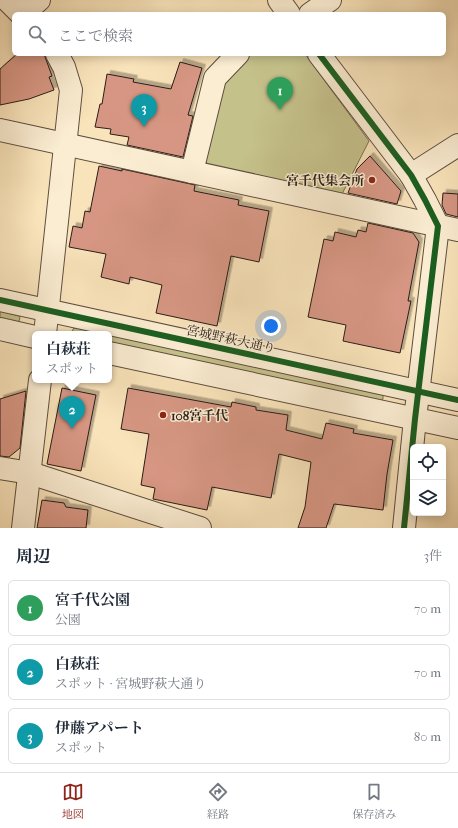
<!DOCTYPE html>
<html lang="ja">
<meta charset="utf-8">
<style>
body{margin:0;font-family:"IM FELL French Canon","Noto Serif JP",serif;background:#f2f2f3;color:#1f2937}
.controls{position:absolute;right:12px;bottom:12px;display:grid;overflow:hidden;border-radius:6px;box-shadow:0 2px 10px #0003}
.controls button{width:36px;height:36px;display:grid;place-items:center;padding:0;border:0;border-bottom:1px solid #e0e1e3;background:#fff;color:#1f2937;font:20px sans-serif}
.you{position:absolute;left:271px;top:326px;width:14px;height:14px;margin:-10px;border:3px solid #fff;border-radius:50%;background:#1a73e8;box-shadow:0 0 0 6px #1a73e833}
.badge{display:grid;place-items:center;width:26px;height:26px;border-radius:50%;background:#8f2418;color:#fff;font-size:13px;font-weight:700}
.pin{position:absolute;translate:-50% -33px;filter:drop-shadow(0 1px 2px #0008)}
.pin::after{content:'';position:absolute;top:21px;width:14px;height:12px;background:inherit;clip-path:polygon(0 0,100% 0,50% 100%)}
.popup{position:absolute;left:32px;top:331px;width:80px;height:52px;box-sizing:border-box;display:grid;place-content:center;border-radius:6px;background:#fff;filter:drop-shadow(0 1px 3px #0005);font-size:13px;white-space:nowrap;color:#747a83}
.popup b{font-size:15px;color:#1f2937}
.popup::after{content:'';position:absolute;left:50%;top:100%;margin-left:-8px;border:8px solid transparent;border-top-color:#fff}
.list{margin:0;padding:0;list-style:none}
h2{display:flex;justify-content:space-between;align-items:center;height:52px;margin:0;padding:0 16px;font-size:17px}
h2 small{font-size:13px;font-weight:400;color:#747a83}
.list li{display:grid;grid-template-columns:26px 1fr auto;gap:12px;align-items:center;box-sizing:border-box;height:56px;margin:0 8px 8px;padding:0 8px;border:1px solid #e0e1e3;border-radius:6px}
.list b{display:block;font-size:15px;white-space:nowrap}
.list p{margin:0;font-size:13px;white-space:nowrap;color:#747a83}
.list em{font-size:13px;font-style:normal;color:#747a83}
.icon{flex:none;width:22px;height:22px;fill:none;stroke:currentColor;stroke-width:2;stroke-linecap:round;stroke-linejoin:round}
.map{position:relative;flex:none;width:458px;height:528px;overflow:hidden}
.search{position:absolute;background:#fff;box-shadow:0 2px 10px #0003;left:12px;right:12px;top:12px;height:44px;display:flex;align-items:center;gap:10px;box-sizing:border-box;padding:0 14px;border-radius:6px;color:#747a83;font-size:15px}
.sheet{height:244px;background:#fff}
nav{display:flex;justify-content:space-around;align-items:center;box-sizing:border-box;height:56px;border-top:1px solid #e0e1e3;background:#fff;font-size:11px;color:#747a83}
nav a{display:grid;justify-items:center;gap:2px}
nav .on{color:#8f2418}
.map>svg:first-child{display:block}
.green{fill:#c5c18b;stroke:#786f51}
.building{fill:#d69683;stroke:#2a1d17;filter:url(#shadow)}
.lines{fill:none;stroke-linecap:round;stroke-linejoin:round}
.minor-casing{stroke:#5e4e40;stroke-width:24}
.minor{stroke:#fbedd2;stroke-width:22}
.cycleway-casing{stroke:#fbedd2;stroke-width:8}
.cycleway{stroke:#1b5e20;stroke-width:6}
.poi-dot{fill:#8f2418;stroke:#fbedd2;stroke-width:1.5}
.labels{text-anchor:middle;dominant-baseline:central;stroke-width:3;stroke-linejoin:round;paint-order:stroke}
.poi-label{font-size:13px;font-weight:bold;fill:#2a1d17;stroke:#fbedd2;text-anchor:end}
.street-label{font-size:13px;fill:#2a1d17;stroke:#fbedd2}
</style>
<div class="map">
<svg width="458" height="528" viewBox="0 0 458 528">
<defs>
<filter id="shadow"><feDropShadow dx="3.5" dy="-3.5" stdDeviation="0" flood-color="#0004"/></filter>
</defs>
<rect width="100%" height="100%" fill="#f9e3ba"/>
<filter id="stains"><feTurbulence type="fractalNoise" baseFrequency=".005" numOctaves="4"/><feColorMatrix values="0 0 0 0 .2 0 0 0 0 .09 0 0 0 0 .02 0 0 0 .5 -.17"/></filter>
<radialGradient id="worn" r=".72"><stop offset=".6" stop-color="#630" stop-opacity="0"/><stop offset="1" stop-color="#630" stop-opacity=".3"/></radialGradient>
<!-- green -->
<g class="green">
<path d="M248,54H305L369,141L341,196L208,165L202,155L223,78Z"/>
<path d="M0,311L19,316L20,318L19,321L17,322L0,318Z"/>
<path d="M74,328H76L106,334H75L72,331Z"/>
<path d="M109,335L382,394L383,395V399L380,401L109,342Z"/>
</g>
<!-- building -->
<g class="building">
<path d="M17,54H44L52,76L49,77L54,90L29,99L0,105V69Z"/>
<path d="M180,62L202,68L188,115L193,116L183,157L127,145L129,137L110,134L111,129L95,127L100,104H102L107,74L134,79L133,82L171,89Z"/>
<path d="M370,156L401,191L397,204L348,193L357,169Z"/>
<path d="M99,166L122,171V169L195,185L194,191L239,200L238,205L269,211L259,262L231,256L217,326L156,313L162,285L130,277L129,284L101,277L106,254L69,247L73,226L82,228L85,211L90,212Z"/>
<path d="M443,193L458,194V217L446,214L442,205Z"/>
<path d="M368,223L413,233L419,242L408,301H411L400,353L343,341L346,325L308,317L324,239L333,241L335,232L356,237L358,230L366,232Z"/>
<path d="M62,388L96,395L81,471L47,464Z"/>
<path d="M128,388L231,407L232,402L256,407V410L288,415L286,430L322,439L326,423L354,429L353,433L393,440L387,474L383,510L334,504L326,528H298L305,507L311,462L279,454L271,498L212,487L207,510L153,499L155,488L141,485L149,434L121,429Z"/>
<path d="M26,391L20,448L9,457L0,456V399Z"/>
<path d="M42,500L64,503L66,507L88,510L86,528H37Z"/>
</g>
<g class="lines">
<defs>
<g id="minor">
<path d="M7,0L21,14"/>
<path d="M279,0L289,14"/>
<path d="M23,14L39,0"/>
<path d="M310,14L330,0"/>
<path d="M319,54L411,175L425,200L438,226L415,419L404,528"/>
<path d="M0,130L458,230"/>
<path d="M192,172L215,78L238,54"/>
<path d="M411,175L458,145"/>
<path d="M0,300L458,400"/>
<path d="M0,329L35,337"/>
<path d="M45,334L71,90L64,67L57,54"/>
<path d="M109,353L458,428"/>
<path d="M0,468L30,473L200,528"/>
<path d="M23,528L40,380"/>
</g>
</defs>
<!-- minor casing -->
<use href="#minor" class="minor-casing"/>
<!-- minor -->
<use href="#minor" class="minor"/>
<defs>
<g id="cycleway">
<path d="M319,54L411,175L425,200L438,226L415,419L404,528"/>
<path d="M0,300L458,400"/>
</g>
</defs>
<!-- cycleway casing -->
<use href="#cycleway" class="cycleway-casing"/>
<!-- cycleway -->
<use href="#cycleway" class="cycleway"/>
</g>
<!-- markers -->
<g class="poi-dot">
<circle cx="372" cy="180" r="4"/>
<circle cx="163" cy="415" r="4"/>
</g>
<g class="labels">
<!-- poi labels -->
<g class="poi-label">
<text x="364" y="180">宮千代集会所</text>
<text x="171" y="415" text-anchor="start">108宮千代</text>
</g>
<!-- street labels -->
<g class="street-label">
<text transform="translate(231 339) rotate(12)">宮城野萩大通り</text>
</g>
</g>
<rect width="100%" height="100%" filter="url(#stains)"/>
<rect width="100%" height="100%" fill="url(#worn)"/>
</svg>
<div class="controls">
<button><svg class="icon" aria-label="locate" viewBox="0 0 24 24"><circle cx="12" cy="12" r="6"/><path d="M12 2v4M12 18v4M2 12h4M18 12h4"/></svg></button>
<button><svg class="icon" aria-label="layers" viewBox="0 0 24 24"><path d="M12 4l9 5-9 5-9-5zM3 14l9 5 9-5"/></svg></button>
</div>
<div class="you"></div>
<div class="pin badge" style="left:280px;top:110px;background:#2e9e5b">1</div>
<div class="pin badge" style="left:72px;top:429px;background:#0f9aa8">2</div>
<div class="popup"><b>白萩荘</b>スポット</div>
<div class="pin badge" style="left:144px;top:127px;background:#0f9aa8">3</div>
<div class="search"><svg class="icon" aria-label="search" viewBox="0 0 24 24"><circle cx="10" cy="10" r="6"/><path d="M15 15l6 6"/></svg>ここで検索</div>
</div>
<section class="sheet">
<h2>周辺<small>3件</small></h2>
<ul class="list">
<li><span class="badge" style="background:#2e9e5b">1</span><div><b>宮千代公園</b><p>公園</p></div><em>70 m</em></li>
<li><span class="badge" style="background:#0f9aa8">2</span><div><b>白萩荘</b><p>スポット · 宮城野萩大通り</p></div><em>70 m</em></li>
<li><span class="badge" style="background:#0f9aa8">3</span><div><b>伊藤アパート</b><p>スポット</p></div><em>80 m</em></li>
</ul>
</section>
<nav>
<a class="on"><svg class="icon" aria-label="map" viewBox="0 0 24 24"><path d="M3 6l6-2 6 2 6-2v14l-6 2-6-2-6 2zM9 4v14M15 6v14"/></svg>地図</a>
<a><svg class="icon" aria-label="directions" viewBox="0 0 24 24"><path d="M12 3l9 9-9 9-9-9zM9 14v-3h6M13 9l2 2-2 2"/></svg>経路</a>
<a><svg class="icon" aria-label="saved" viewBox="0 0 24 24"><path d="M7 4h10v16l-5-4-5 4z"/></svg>保存済み</a>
</nav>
